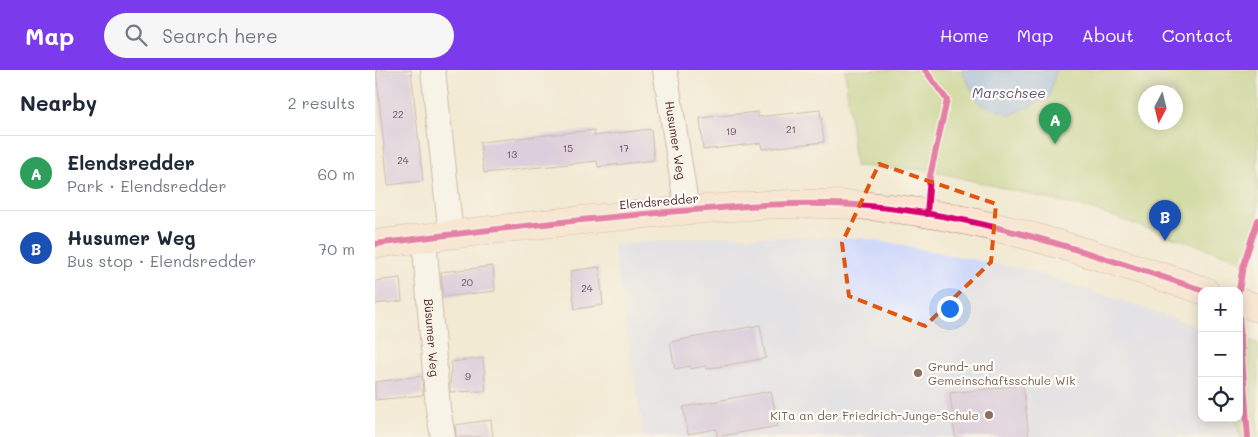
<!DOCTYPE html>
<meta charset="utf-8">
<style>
body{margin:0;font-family:Mali,sans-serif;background:#f6f6f7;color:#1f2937}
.controls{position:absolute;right:15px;bottom:15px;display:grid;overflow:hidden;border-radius:10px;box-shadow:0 2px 12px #0003}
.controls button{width:45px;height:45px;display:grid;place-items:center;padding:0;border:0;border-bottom:1px solid #e0e1e3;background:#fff;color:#1f2937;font:25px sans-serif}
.compass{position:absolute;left:763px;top:15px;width:45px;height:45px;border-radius:50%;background:#fff;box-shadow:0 2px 12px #0003;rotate:187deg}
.you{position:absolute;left:574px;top:238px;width:18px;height:18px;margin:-12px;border:4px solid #fff;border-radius:50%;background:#1a73e8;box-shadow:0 0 0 8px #1a73e833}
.badge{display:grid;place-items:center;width:32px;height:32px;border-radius:50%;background:#7c3aed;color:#fff;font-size:16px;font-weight:700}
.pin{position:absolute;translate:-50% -41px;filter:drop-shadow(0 1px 2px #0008)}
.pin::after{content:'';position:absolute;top:26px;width:18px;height:15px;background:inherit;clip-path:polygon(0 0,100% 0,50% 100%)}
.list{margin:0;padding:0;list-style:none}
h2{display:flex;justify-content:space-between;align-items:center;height:65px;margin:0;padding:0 20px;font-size:21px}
h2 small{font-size:16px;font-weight:400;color:#747a83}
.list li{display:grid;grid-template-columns:32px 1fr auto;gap:15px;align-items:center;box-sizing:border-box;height:75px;padding:0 20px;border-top:1px solid #e0e1e3}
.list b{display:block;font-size:19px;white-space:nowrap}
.list p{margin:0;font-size:16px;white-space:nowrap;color:#747a83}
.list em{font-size:16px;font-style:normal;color:#747a83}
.icon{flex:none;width:28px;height:28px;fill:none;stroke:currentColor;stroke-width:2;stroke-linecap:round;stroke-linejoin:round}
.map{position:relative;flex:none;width:883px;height:367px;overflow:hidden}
header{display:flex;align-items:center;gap:30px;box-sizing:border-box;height:70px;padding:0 25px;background:#7c3aed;color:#fff}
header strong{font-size:24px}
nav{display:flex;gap:28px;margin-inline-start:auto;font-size:18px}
.search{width:350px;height:45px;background:#f6f6f7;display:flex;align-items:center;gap:12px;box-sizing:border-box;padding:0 18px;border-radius:28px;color:#747a83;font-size:19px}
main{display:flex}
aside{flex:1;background:#fff}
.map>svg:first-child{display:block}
.built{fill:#d1d9f9}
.green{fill:#aeca71;stroke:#7c744e;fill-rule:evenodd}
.water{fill:#7aaae4;stroke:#626488}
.building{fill:#c2aee6}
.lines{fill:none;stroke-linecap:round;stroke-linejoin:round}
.street-casing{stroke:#9e847f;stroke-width:26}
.secondary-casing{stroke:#9e847f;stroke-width:29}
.street{stroke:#fff;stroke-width:24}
.secondary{stroke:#fde4d1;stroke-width:28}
.cycleway-casing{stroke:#fdfcf7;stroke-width:9}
.cycleway{stroke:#d6006c;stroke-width:6}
.marked{fill:none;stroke:#e0560e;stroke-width:4;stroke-dasharray:10 6;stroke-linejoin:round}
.education-dot{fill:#8d6e63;stroke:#fdfcf7;stroke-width:2}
.labels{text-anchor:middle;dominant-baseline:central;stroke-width:4.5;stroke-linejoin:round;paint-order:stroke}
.number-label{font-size:10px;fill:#68435a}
.street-label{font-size:12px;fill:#4a1f2b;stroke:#fdfcf7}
.education-label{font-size:12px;fill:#785e54;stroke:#fdfcf7;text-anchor:start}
.water-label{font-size:14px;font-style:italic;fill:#5d5775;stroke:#fdfcf7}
</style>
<header>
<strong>Map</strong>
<div class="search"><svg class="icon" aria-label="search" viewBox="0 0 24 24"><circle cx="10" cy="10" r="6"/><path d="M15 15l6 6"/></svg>Search here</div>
<nav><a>Home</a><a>Map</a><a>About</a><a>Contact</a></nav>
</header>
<main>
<aside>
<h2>Nearby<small>2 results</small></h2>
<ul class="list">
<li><span class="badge" style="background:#2e9e5b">A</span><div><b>Elendsredder</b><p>Park · Elendsredder</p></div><em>60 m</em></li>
<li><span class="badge" style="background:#1a4fb4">B</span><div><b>Husumer Weg</b><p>Bus stop · Elendsredder</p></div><em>70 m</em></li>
</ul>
</aside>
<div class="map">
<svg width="883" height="367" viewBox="0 0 883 367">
<rect width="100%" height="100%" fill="#fdfcf7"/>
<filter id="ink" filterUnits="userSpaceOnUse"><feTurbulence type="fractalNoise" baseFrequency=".02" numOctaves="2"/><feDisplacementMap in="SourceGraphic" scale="10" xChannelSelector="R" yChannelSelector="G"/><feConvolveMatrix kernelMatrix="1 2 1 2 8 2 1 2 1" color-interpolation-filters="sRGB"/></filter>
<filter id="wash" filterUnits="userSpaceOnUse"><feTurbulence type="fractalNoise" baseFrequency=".0096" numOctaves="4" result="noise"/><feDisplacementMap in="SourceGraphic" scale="20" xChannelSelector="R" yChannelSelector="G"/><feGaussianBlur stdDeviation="1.12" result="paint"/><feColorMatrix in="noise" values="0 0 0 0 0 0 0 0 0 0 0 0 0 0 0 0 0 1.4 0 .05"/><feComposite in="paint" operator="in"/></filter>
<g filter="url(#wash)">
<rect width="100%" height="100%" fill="#f3ead3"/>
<!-- built -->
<path class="built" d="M354,166L487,168L654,200L827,258V348H861L865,367H269L238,175Z"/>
<!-- green -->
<g class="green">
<path d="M470,0H883V160L872,192L715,139L553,100L480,96ZM770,22H800V52H770Z"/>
<path d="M864,269L883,273V367H865L861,348H864Z"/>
</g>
<!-- water -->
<path class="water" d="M586,0H681L674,27L636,45L605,34Z"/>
<g id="blocks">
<!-- building -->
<g class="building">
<path d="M1,0H36L48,111L13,115Z"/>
<path d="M445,40L449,72L387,79L386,73L328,80L325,48L383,42V47Z"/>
<path d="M276,59L279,90L223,97L222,91L109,103L105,72L219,60V66Z"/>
<path d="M118,196L120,221L68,227L66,202Z"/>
<path d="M224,197L228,235L200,239L195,201Z"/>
<path d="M25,208L27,231L0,234V211Z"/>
<path d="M385,255L391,288L331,299V296L315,299V296L300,299L295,272Z"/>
<path d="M108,288L111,321L75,322L76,292Z"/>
<path d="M47,306L48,325L0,330V312Z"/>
<path d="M648,315L654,367H580L575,323Z"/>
<path d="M396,321L403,356L342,367L341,359L313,364L308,337Z"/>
<path d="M116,350L118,367H81L80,355Z"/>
</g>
</g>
</g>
<g filter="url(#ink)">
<use href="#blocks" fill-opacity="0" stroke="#9e847f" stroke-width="1"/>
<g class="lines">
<defs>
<g id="street">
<path d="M58,0L76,165"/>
<path id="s1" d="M290,0L312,140"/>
<path id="s2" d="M49,168L63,339L68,367"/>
</g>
<g id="secondary">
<path d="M0,174C94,162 188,151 282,143C353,137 423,130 494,136C610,146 721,185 830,221"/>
<path d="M864,232L883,238"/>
</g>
</defs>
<!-- street casing -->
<use href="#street" class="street-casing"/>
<!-- secondary casing -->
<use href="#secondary" class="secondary-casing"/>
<!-- street -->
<use href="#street" class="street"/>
<!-- secondary -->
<use href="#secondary" class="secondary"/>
<defs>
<g id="cycleway">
<path d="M550,0L572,30L555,106L552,144"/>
<path d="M0,174C94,162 188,151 282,143C353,137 423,130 494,136C610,146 721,185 830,221"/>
<path d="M864,221L868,195L883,150"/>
<path d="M864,246L873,367"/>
</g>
</defs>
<!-- cycleway casing -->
<use href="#cycleway" class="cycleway-casing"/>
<!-- cycleway -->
<use href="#cycleway" class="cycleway"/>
</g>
</g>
<!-- marked area -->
<path d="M0 0H883V367H0ZM504,94L621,134L616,192L550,256L474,226L467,173Z" fill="#f3ead3" fill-opacity=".55" fill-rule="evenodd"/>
<path class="marked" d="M504,94L621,134L616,192L550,256L474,226L467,173Z"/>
<!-- markers -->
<g class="education-dot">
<circle cx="543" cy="303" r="5"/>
<circle cx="614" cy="345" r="5"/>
</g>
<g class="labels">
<!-- number labels -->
<g class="number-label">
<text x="23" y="44">22</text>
<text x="416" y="59">21</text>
<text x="356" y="61">19</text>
<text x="193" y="78">15</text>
<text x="249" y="78">17</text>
<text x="137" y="84">13</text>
<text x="28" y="90">24</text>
<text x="92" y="212">20</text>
<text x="212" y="218">24</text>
<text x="93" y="306">9</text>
</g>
<!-- street labels -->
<g class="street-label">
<text stroke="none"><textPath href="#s1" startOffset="71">Husumer Weg</textPath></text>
<text transform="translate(284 131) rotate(-5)">Elendsredder</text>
<text stroke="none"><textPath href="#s2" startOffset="100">Büsumer Weg</textPath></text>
</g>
<!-- education labels -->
<g class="education-label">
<text x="553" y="296">Grund- und<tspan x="553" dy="14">Gemeinschaftsschule Wik</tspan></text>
<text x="604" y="345" text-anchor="end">KiTa an der Friedrich-Junge-Schule</text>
</g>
<!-- water labels -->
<g class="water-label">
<text x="634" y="22">Marschsee</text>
</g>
</g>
</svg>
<div class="controls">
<button>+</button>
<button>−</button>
<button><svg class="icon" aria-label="locate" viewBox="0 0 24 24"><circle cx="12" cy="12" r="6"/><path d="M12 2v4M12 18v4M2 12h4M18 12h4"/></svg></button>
</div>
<svg class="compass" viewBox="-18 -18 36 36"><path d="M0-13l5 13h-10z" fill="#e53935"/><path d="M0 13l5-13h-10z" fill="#747a83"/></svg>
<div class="you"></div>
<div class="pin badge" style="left:680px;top:74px;background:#2e9e5b">A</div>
<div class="pin badge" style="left:790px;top:171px;background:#1a4fb4">B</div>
</div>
</main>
